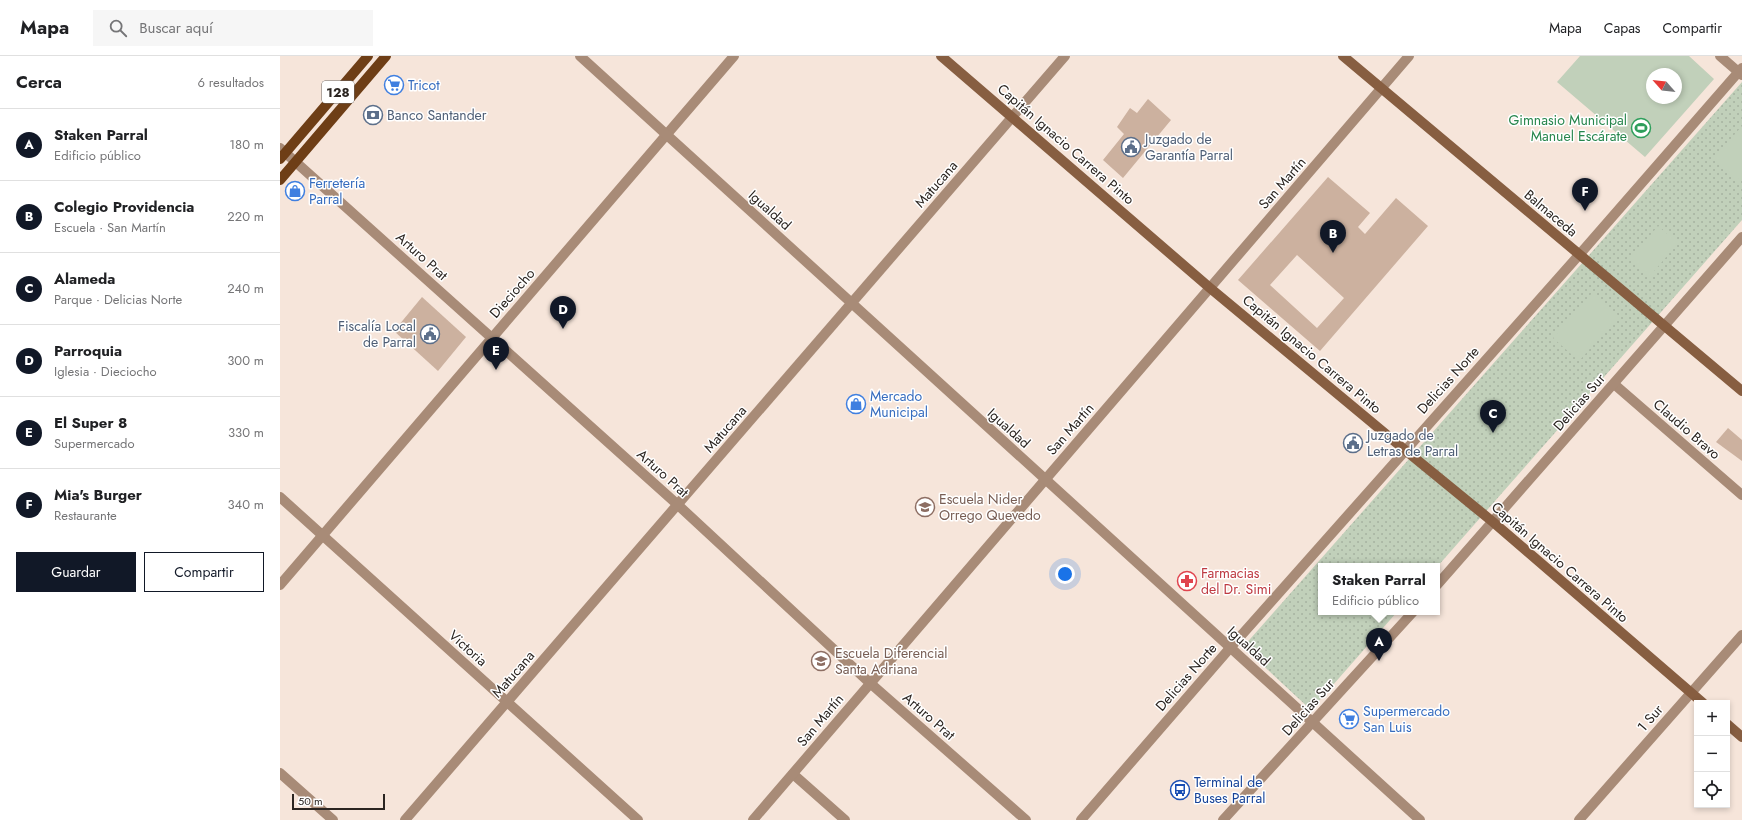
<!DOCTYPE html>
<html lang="es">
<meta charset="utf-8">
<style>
body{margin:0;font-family:Jost,sans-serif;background:#f6f6f6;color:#202124}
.controls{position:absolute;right:12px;bottom:12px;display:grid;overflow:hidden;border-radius:0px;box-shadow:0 2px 6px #0003}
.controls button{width:36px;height:36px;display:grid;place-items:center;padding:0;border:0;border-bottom:1px solid #e0e0e0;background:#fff;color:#202124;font:20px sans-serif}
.compass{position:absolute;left:1366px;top:12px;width:36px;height:36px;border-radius:50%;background:#fff;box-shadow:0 2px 6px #0003;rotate:297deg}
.scale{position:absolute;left:12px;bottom:10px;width:93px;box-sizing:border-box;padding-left:4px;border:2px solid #2b2521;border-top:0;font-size:11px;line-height:14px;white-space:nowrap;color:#2b2521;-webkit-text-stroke:3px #fff;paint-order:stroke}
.you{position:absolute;left:785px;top:518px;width:14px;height:14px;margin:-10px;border:3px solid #fff;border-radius:50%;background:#1a73e8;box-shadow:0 0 0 6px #1a73e833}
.badge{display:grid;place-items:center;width:26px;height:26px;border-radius:50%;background:#111827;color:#fff;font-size:13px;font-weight:700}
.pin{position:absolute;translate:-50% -33px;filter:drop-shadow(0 1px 2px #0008)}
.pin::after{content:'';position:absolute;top:21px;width:14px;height:12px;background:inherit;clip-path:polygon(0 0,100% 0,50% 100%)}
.popup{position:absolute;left:1038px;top:507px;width:122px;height:52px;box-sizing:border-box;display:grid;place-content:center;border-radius:0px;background:#fff;filter:drop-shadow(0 1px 3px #0005);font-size:13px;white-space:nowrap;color:#757577}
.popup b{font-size:15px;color:#202124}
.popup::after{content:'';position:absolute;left:50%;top:100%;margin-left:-8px;border:8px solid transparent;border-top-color:#fff}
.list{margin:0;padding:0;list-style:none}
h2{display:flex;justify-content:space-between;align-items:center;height:52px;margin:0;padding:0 16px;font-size:17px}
h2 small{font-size:13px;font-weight:400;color:#757577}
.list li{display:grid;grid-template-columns:26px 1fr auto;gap:12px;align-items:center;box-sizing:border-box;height:72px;padding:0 16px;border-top:1px solid #e0e0e0}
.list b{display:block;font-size:15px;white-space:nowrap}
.list p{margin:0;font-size:13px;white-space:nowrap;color:#757577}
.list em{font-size:13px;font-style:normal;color:#757577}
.actions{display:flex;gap:8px;padding:12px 16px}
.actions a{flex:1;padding:9px 0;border:1px solid #111827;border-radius:0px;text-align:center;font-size:14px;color:#111827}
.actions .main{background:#111827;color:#fff}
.icon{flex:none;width:22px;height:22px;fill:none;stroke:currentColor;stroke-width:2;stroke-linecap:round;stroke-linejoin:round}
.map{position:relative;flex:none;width:1462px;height:764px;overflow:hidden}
header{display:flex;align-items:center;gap:24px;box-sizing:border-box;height:56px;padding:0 20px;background:#fff;border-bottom:1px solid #e0e0e0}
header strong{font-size:19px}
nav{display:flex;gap:22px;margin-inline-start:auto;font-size:14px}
.search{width:280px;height:36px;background:#f6f6f6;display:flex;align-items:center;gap:10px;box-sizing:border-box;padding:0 14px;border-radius:0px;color:#757577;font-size:15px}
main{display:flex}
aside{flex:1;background:#fff}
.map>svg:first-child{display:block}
.grass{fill:url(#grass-dots)}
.pitch{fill:#c1d0ba;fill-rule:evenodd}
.building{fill:#ccb19f;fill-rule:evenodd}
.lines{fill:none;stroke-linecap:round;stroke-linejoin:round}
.minor{stroke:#a88b77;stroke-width:10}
.tertiary{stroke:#a88b77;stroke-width:10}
.secondary{stroke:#875e41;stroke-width:10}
.primary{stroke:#6e3e16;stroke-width:10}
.labels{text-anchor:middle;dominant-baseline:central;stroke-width:3;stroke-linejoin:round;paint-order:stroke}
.shield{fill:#fff;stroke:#6b6664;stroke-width:1}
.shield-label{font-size:13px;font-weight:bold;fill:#2b2521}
.shop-label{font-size:14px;fill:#366cbe;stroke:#fff;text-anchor:start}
.service-label{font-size:14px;fill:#4e5e75;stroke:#fff;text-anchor:start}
.leisure-label{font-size:14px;fill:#27864d;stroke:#fff;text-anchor:end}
.street-label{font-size:14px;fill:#2b2521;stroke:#fff}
.education-label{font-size:14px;fill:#785e54;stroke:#fff;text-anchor:start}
.health-label{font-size:14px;fill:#be3a42;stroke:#fff;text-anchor:start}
.transit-label{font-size:14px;fill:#164399;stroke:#fff;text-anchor:start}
</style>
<header>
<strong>Mapa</strong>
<div class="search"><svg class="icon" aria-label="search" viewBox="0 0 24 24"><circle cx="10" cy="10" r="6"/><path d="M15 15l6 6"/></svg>Buscar aquí</div>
<nav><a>Mapa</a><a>Capas</a><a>Compartir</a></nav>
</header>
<main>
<aside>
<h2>Cerca<small>6 resultados</small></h2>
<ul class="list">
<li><span class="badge">A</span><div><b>Staken Parral</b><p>Edificio público</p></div><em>180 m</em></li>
<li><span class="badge">B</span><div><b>Colegio Providencia</b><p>Escuela · San Martín</p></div><em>220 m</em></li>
<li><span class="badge">C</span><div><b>Alameda</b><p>Parque · Delicias Norte</p></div><em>240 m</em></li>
<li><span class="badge">D</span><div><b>Parroquia</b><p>Iglesia · Dieciocho</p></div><em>300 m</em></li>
<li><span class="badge">E</span><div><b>El Super 8</b><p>Supermercado</p></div><em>330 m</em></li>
<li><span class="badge">F</span><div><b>Mia's Burger</b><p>Restaurante</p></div><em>340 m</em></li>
</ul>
<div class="actions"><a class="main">Guardar</a><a>Compartir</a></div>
</aside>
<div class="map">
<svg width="1462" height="764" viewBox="0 0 1462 764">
<defs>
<pattern id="grass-dots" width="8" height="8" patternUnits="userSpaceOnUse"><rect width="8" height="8" fill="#c1d0ba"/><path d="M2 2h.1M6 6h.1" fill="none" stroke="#a6b2a0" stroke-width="1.8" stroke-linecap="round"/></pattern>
</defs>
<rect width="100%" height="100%" fill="#f6e5da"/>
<!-- grass -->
<path class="grass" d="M1462,26V164L1157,511L1041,510V556H1117L1031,654L963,591Z"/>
<!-- pitch -->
<g class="pitch">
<path d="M1300,0H1409L1434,23L1365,101L1277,26ZM1372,18H1396V42H1372Z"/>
<path d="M1462,70V119L1458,124L1433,103Z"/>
<path d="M1378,170L1398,187L1370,220L1350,203Z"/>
<path d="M1312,237L1339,260L1299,305L1273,282Z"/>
</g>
<!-- building -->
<g class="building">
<path d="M868,43L891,64L843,122L823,104L844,78L837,71L850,52L857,57Z"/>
<path d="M1048,121L1090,157L1078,171L1085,178L1116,142L1148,170L1040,295L958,224ZM1017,199L1064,242L1037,272L990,229Z"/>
<path d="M142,241L186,281L158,315L114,275Z"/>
<path d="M1448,372L1462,384V405L1436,386Z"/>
</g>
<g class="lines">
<!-- minor -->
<g class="minor">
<path d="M0,92L398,449L590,627L746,764"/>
<path d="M1334,328L1462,439"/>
<path d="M0,441L358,764"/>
<path d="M0,529L454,0"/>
<path d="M0,717L53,764"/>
<path d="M513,718L565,764"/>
<path d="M125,764L785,0"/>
<path d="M473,764L1129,0"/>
<path d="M1299,764L1462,579"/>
</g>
<!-- tertiary -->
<g class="tertiary">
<path d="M300,0L1140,764"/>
<path d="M1440,0L1462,19"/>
<path d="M1157,529L1462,181"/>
<path d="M801,764L950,592L1299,199L1462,12"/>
<path d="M943,764L1133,556"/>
</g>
<!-- secondary -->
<g class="secondary">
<path d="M661,0L930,232L1125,394L1213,466L1423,647"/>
<path d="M1063,0L1462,335"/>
<path d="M1447,668L1462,681"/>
</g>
<!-- primary -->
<g class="primary">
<path d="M0,103L88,0"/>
<path d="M0,124L106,0"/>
</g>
</g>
<!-- icons -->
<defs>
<symbol id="supermarket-ring" viewBox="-11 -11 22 22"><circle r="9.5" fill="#fff" stroke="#3f7fe0" stroke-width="1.5"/><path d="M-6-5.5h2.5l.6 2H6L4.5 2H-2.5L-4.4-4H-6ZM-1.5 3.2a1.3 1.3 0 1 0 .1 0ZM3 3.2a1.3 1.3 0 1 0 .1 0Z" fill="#3f7fe0"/></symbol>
<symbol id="bank-ring" viewBox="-11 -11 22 22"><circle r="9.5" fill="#fff" stroke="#5c6f8a" stroke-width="1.5"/><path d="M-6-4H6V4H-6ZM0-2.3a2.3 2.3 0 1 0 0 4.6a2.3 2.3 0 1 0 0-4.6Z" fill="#5c6f8a"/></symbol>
<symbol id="stadium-ring" viewBox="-11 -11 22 22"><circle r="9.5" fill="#fff" stroke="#2e9e5b" stroke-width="1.5"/><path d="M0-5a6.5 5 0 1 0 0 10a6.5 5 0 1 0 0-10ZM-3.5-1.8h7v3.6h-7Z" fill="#2e9e5b"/></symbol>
<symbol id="civic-ring" viewBox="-11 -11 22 22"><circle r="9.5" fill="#fff" stroke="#5c6f8a" stroke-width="1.5"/><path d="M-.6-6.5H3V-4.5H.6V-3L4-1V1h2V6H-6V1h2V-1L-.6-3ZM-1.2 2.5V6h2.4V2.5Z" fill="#5c6f8a"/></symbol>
<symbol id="shop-ring" viewBox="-11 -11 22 22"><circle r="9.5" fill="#fff" stroke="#3f7fe0" stroke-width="1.5"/><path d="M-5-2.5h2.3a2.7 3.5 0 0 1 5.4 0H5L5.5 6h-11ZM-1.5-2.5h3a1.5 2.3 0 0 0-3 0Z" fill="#3f7fe0"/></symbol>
<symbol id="school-ring" viewBox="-11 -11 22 22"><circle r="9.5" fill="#fff" stroke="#8d6e63" stroke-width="1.5"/><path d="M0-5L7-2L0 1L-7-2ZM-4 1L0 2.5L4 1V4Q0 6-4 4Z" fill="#8d6e63"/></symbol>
<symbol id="pharmacy-ring" viewBox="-11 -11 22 22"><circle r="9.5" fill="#fff" stroke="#e0444e" stroke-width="1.5"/><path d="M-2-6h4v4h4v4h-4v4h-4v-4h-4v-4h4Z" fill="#e0444e"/></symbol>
<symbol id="bus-ring" viewBox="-11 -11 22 22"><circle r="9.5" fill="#fff" stroke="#1a4fb4" stroke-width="1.5"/><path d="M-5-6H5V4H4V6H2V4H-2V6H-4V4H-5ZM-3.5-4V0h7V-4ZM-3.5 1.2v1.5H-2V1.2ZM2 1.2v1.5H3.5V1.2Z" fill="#1a4fb4"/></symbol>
</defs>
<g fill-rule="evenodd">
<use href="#supermarket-ring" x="103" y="18" width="22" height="22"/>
<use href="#bank-ring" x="82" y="48" width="22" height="22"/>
<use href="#stadium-ring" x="1350" y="61" width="22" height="22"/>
<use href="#civic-ring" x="840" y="80" width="22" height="22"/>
<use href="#shop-ring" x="4" y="124" width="22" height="22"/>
<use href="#civic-ring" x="139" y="267" width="22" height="22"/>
<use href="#shop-ring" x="565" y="337" width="22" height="22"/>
<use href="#civic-ring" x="1062" y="376" width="22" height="22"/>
<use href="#school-ring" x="634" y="440" width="22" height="22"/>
<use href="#pharmacy-ring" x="896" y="514" width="22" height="22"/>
<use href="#school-ring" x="530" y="594" width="22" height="22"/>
<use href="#supermarket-ring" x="1058" y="652" width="22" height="22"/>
<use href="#bus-ring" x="889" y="723" width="22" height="22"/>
</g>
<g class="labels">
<!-- shield labels -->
<rect class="shield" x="42" y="25" width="32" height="22" rx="3"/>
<g class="shield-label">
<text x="58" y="36">128</text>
</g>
<!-- shop labels -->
<g class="shop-label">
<text x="128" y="29">Tricot</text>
<text x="29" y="127">Ferretería<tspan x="29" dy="16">Parral</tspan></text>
<text x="590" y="340">Mercado<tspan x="590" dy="16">Municipal</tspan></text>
<text x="1083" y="655">Supermercado<tspan x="1083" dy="16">San Luis</tspan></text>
</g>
<!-- service labels -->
<g class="service-label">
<text x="107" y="59">Banco Santander</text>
<text x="865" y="83">Juzgado de<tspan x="865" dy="16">Garantía Parral</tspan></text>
<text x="136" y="270" text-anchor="end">Fiscalía Local<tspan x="136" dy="16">de Parral</tspan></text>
<text x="1087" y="379">Juzgado de<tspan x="1087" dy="16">Letras de Parral</tspan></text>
</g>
<!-- leisure labels -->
<g class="leisure-label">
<text x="1347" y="64">Gimnasio Municipal<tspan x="1347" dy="16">Manuel Escárate</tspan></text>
</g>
<!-- street labels -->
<g class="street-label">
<text transform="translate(786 88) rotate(41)">Capitán Ignacio Carrera Pinto</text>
<text transform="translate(1002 127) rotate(-49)">San Martín</text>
<text transform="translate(656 128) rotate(-49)">Matucana</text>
<text transform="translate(490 154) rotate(42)">Igualdad</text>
<text transform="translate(1271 157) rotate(40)">Balmaceda</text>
<text transform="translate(142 200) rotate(42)">Arturo Prat</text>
<text transform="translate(232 237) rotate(-49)">Dieciocho</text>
<text transform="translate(1032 298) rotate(40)">Capitán Ignacio Carrera Pinto</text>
<text transform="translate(1168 324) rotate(-48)">Delicias Norte</text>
<text transform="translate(1299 346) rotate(-49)">Delicias Sur</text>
<text transform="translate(729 372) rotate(42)">Igualdad</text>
<text transform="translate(445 373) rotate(-49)">Matucana</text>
<text transform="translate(790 373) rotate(-49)">San Martín</text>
<text transform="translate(1407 373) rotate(41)">Claudio Bravo</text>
<text transform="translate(383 417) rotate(42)">Arturo Prat</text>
<text transform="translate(1280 506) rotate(41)">Capitán Ignacio Carrera Pinto</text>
<text transform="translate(969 590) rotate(42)">Igualdad</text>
<text transform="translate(188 592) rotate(42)">Victoria</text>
<text transform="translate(233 618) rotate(-49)">Matucana</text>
<text transform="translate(906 621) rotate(-49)">Delicias Norte</text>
<text transform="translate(1028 651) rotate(-48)">Delicias Sur</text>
<text transform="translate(649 660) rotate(41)">Arturo Prat</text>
<text transform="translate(1370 662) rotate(-49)">1 Sur</text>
<text transform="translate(540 664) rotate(-50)">San Martín</text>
</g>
<!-- education labels -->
<g class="education-label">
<text x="659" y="443">Escuela Nider<tspan x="659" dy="16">Orrego Quevedo</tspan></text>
<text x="555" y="597">Escuela Diferencial<tspan x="555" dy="16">Santa Adriana</tspan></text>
</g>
<!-- health labels -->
<g class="health-label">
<text x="921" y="517">Farmacias<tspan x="921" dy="16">del Dr. Simi</tspan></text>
</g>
<!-- transit labels -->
<g class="transit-label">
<text x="914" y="726">Terminal de<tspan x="914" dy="16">Buses Parral</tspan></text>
</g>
</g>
</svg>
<div class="controls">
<button>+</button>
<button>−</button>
<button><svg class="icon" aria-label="locate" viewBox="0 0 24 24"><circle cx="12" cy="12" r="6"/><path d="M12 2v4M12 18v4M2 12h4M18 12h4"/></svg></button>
</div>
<svg class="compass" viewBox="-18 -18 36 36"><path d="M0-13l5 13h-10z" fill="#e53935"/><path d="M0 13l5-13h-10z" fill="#757577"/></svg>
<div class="scale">50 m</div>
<div class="you"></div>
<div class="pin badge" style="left:1099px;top:605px">A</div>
<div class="popup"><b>Staken Parral</b>Edificio público</div>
<div class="pin badge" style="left:1053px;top:197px">B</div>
<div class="pin badge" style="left:1213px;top:377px">C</div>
<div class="pin badge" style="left:283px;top:273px">D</div>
<div class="pin badge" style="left:216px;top:314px">E</div>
<div class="pin badge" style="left:1305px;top:155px">F</div>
</div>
</main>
